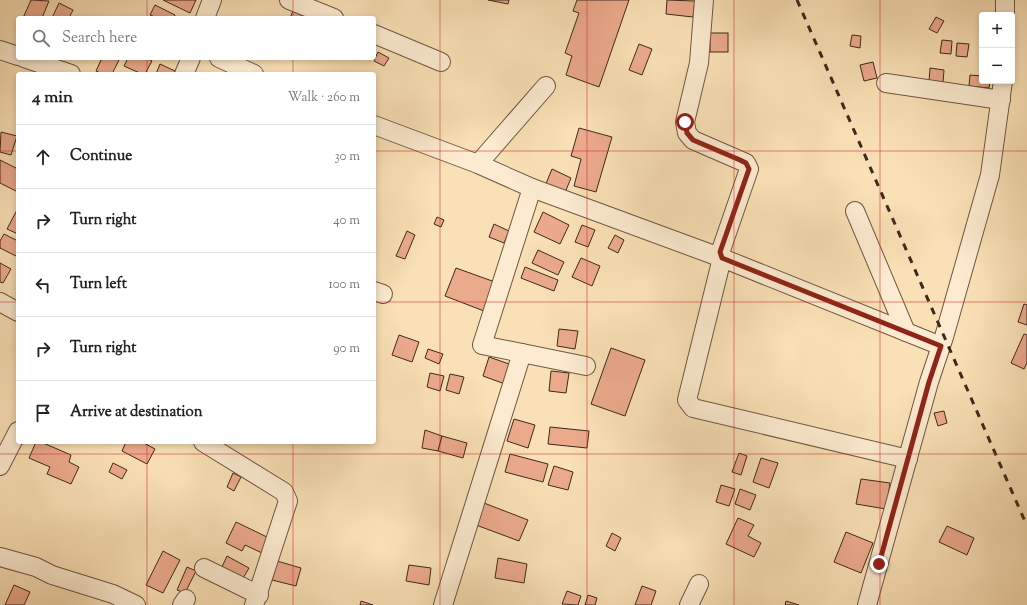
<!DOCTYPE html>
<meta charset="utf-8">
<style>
body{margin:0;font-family:"Sorts Mill Goudy",serif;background:#f6f6f6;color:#222}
.controls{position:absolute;right:12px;top:12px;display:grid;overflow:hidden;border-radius:4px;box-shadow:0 2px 6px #0003}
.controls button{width:36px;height:36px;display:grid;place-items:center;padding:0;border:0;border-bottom:1px solid #e0e0e0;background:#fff;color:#222;font:20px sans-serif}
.stop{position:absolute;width:12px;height:12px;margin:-9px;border:3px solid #8f2418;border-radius:50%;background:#fff}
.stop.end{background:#8f2418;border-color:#fff;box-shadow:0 1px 4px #0008}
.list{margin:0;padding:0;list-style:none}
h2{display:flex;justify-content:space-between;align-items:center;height:52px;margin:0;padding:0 16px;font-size:17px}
h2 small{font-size:13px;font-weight:400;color:#767676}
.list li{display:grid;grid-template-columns:26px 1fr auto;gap:12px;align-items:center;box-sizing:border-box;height:64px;padding:0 16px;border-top:1px solid #e0e0e0}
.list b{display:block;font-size:15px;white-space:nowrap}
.list em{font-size:13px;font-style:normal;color:#767676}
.icon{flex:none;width:22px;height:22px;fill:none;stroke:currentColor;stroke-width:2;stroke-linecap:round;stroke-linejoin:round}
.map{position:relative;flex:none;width:1027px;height:605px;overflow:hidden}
.search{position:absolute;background:#fff;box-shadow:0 2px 6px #0003;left:16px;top:16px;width:360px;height:44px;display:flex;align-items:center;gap:10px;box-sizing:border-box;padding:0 14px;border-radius:4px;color:#767676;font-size:15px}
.panel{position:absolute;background:#fff;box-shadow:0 2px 6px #0003;left:16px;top:72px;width:360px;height:372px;border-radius:4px}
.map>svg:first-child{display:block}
.building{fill:#ecaa8d;stroke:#3f291b}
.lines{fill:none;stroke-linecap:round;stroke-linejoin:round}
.minor-casing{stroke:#6e5742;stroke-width:20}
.minor{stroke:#fcebd0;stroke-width:18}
.rail{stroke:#3f291b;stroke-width:3;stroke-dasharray:7 7;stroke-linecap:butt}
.route{stroke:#8f2418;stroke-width:5}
.grid{fill:none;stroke:#d62828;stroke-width:1;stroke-opacity:0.55}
</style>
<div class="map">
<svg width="1027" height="605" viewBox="0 0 1027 605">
<rect width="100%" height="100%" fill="#fae0b6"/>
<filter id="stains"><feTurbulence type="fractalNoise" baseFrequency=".005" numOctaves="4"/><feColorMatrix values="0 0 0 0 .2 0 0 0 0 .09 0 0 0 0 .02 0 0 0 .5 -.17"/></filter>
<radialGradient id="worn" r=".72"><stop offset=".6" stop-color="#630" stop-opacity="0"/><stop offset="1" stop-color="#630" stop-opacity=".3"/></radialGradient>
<!-- building -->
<g class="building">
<path d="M31,0L49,1L42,18H23Z"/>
<path d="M163,0H196L190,13Z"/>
<path d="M488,0H509L508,4Z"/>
<path d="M577,0H629L599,87L566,75L572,56L565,53L579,13L573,11Z"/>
<path d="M667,0L695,1L693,17L666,14Z"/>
<path d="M59,3L73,10L69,18H52Z"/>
<path d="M155,5L175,15L174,18H157L150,15Z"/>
<path d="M293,11L307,18H290Z"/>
<path d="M936,17L944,21L937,33L929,29Z"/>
<rect x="710" y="33" width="18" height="19"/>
<path d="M852,35L861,36L860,48L850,46Z"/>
<path d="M942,40L952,41L951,54L940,53Z"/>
<path d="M957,43L969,44L967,57L956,56Z"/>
<path d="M639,44L652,49L642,75L629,70Z"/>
<path d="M378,52L389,58L384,66L374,61Z"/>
<path d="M102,58H120L112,74H103L96,71Z"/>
<path d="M128,58H146L152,61L145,74H142L124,66Z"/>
<path d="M873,62L877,78L864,81L860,65Z"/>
<path d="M160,64L175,71L173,74H156Z"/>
<path d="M930,68L944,70L943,83L929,82Z"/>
<path d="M970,75L982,76V81H990L989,88L969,86Z"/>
<path d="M579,128L612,137L596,192L574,186L581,159L571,156Z"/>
<path d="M1,132L17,136L11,155L0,152Z"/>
<path d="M0,160L18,169V192L0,183Z"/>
<path d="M552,169L571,178L564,195L545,186Z"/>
<path d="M18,208V234L7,229Z"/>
<path d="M543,212L569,225L560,244L534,232Z"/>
<path d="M437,217L444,220L441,227L434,224Z"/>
<path d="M494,224L509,231L504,243L489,237Z"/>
<path d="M582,225L595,230L588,247L575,242Z"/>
<path d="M407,231L415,235L405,259L396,256Z"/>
<path d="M4,234L18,241V257L0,248V241Z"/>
<path d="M615,235L624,240L618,253L608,248Z"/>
<path d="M538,250L564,262L558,275L532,263Z"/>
<path d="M581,258L600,266L592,286L572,277Z"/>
<path d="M0,263L11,269L3,283L0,282Z"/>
<path d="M525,267L558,280L554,291L521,278Z"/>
<path d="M456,268L495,282L484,311L445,296Z"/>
<path d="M1024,304L1027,305V325L1018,322Z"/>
<path d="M559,329L578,331L575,349L557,346Z"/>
<path d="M1024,334L1027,335V363L1024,369L1011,363Z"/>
<path d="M399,335L419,342L412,362L392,355Z"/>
<path d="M611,348L645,360L625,416L591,404Z"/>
<path d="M428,349L443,354L439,364L425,358Z"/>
<path d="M489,357L512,365L505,384L483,376Z"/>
<path d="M551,371L569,373L566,393L549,391Z"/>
<path d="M430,373L444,376L440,391L427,387Z"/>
<path d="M450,374L464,377L459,394L446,390Z"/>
<path d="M944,411L947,423L938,426L934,413Z"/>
<path d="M514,419L535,425L528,448L507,441Z"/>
<path d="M550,427L589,431L587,448L548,444Z"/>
<path d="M425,430L442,436L438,451L422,448Z"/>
<path d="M442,436L467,443L463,458L438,451Z"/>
<path d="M36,442H41L71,455L69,462L79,467L71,484L47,474L50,467L29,458Z"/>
<path d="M126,442H142L155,449L147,464L122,451Z"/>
<path d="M739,453L747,456L741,475L732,472Z"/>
<path d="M510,454L548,464L543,482L505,472Z"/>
<path d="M761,458L778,463L769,488L753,482Z"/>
<path d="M113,463L127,470L122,479L109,472Z"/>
<path d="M554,466L573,472L568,490L548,485Z"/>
<path d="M233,473L241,477L234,491L227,487Z"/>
<path d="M861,479L890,483L886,509L856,504Z"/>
<path d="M721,485L735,489L729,506L716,502Z"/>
<path d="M740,489L756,495L750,510L735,504Z"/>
<path d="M484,503L528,520L519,541L476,525Z"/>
<path d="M738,518L754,525L748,536L761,543L754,557L726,544Z"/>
<path d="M236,522L269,538L262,553L245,545L242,551L226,543Z"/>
<path d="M947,526L974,538L967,555L939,542Z"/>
<path d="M846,532L873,543L861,573L834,562Z"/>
<path d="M612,533L621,538L615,551L606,546Z"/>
<path d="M163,551L180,560L163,593L146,585Z"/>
<path d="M227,556L249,568L242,580L221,569Z"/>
<path d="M498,558L527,564L524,583L495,578Z"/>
<path d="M277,561L301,568L296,586L272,580Z"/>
<path d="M409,565L431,568L429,585L406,581Z"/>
<path d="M187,567L196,571L185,593L177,590Z"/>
<path d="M14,585L30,592L24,605H5Z"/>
<path d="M642,586L656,591L651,605H635Z"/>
<path d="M567,591L581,596L578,605L562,604Z"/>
<path d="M588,595L597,598L595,605H585Z"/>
<path d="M361,601L373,605H360Z"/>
<path d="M786,601L799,605H785Z"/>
</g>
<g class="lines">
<defs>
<g id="minor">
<path d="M289,0L334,18"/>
<path d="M704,0L699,63L685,122L687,133L693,140L746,163L749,169L720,253L722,258L941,346"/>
<path d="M1005,15V0"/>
<path d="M205,18L212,0"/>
<path d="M374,34L441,62"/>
<path d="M0,50L18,56"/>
<path d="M24,58L71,74"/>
<path d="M219,58L254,74"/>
<path d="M184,74L191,58"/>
<path d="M886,83L1001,100"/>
<path d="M374,125L478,164L532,188L722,258L687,400L693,408L908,459"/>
<path d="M478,164L546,86"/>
<path d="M532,188L482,345L586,366"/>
<path d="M855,211L906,332"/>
<path d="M374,291L383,294"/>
<path d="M0,302L18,312"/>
<path d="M203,442L284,492L288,501L254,605"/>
<path d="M0,466L18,431"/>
<path d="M0,557L36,567L52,575L113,594L136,605"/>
<path d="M204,568L259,595"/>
<path d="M182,605L186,599"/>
<path d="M443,605L522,353"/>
<path d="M689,605L699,584"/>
<path d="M867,605L929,382L944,337L990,175L1003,81"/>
</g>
</defs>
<!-- minor casing -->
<use href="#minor" class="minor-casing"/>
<!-- minor -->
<use href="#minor" class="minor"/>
<!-- rail -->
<path class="rail" d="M797,0L1027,526"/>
</g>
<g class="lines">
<!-- route -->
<path class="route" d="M685,122L687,133L693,140L740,160L746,163L749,169L720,252L722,258L941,346L929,382L879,564"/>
</g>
<!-- grid -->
<path class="grid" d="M147,0V18M293,0V18M440,0V605M587,0V605M734,0V605M880,0V605M147,58V74M293,58V74M0,151H18M374,151H1027M0,302H18M374,302H1027M147,442V605M293,442V605M0,454H1027"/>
<rect width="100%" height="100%" filter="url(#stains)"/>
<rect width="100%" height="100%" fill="url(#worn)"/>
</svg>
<div class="controls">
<button>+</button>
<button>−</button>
</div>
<div class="stop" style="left:685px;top:122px"></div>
<div class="stop end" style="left:879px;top:564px"></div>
<div class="search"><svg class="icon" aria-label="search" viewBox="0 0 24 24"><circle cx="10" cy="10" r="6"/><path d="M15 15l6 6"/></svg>Search here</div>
<section class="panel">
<h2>4 min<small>Walk · 260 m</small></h2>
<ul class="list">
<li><svg class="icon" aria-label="ahead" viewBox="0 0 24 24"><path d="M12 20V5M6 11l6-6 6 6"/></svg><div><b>Continue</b></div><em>30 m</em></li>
<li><svg class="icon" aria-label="right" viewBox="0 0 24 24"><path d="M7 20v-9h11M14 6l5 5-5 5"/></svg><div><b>Turn right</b></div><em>40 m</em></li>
<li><svg class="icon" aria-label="left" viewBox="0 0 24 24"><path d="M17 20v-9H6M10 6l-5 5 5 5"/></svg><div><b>Turn left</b></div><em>100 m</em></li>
<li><svg class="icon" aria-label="right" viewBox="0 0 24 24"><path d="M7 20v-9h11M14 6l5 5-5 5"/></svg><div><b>Turn right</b></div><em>90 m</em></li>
<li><svg class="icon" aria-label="arrive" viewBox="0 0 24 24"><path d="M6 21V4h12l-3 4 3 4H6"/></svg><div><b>Arrive at destination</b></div></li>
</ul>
</section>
</div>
